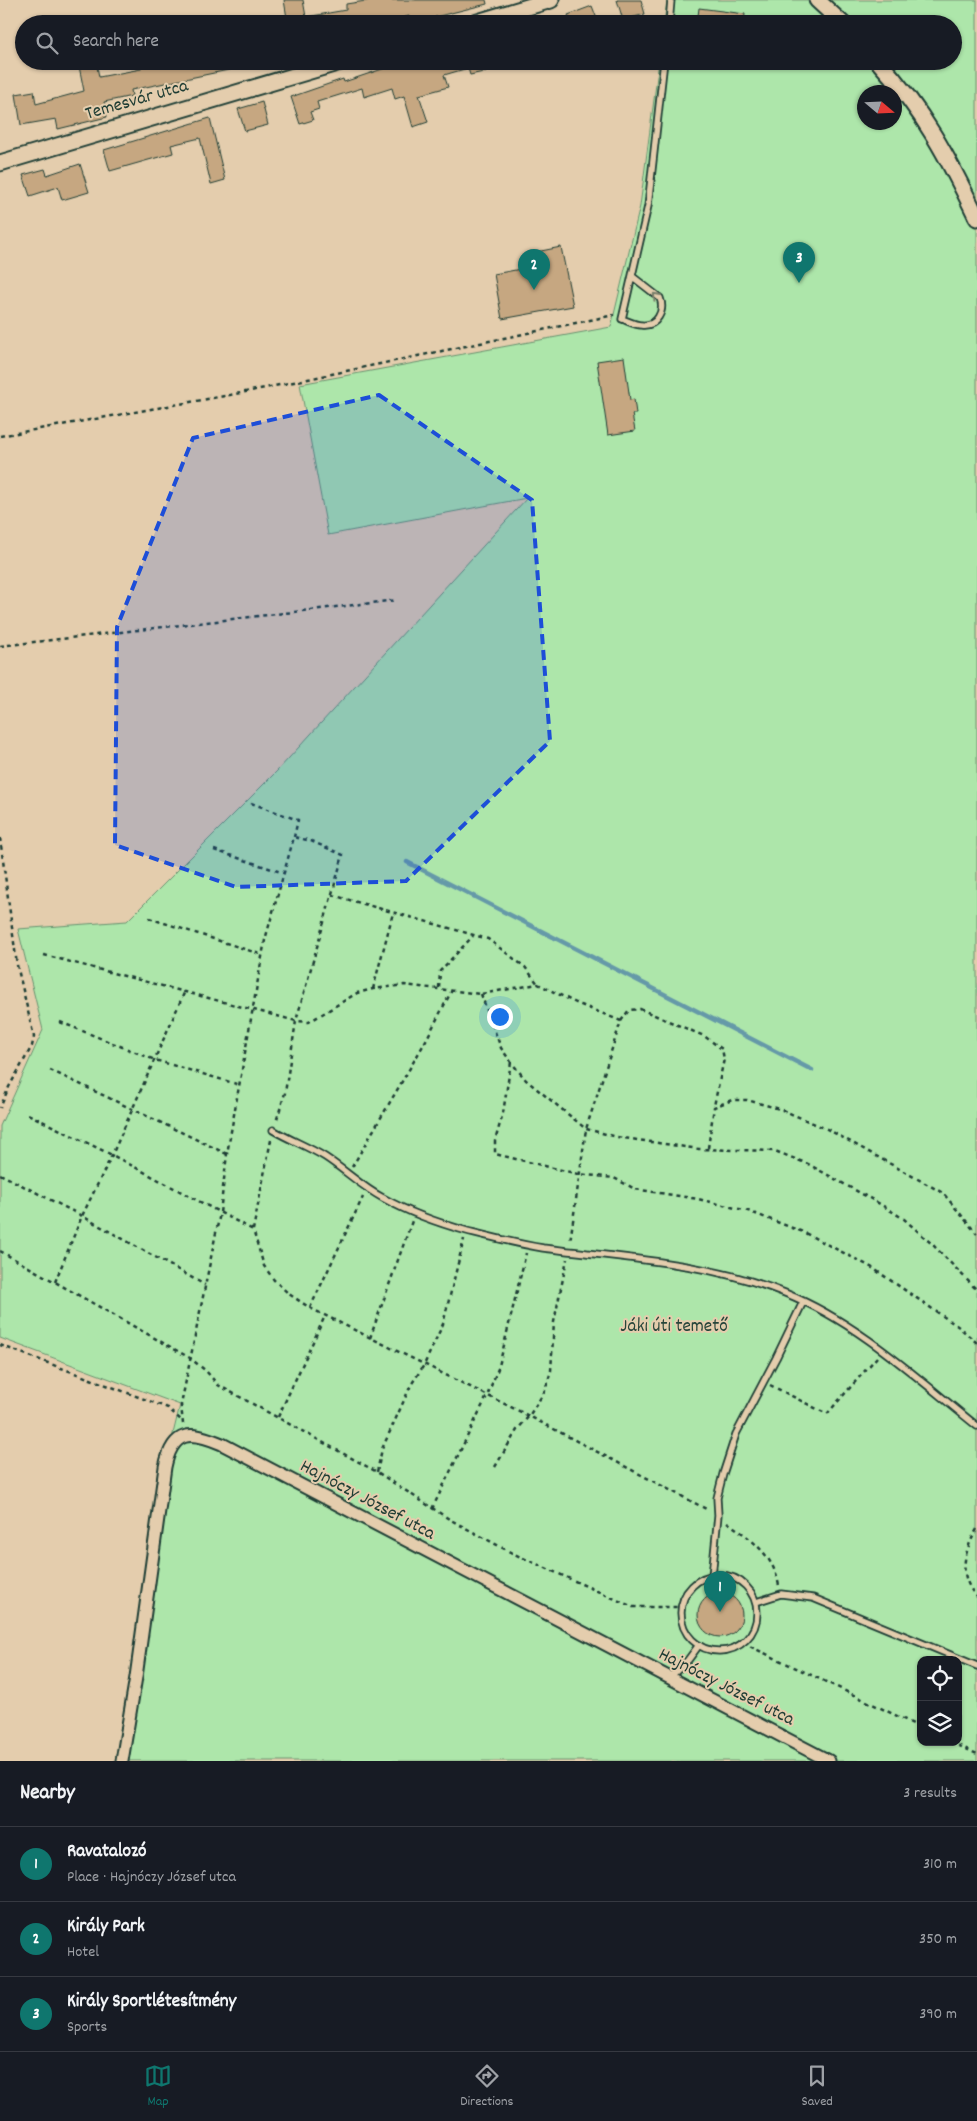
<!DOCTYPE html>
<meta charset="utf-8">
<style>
body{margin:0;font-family:Dekko,sans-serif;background:#242831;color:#f1f3f6}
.controls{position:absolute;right:15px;bottom:15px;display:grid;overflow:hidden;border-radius:10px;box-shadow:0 1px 4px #0004}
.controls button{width:45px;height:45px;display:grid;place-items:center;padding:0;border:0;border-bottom:1px solid #363941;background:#171b24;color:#f1f3f6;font:25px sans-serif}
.compass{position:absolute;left:857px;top:85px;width:45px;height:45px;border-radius:50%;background:#171b24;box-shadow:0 1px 4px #0004;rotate:109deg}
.you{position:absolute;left:499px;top:1016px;width:18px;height:18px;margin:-12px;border:4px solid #fff;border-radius:50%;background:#1a73e8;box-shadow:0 0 0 8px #1a73e833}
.badge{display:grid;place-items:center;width:32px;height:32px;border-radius:50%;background:#0f766e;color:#fff;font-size:16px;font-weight:700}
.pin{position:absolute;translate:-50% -41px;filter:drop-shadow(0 1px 2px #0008)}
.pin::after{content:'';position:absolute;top:26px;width:18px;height:15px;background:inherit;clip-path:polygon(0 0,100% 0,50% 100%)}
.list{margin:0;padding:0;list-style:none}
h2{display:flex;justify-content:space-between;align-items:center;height:65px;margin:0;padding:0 20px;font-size:21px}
h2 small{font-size:16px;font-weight:400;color:#9ea1a6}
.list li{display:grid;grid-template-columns:32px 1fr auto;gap:15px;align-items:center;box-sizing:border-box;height:75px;padding:0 20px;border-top:1px solid #363941}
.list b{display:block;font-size:19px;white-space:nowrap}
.list p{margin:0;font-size:16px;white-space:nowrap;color:#9ea1a6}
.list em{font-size:16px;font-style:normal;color:#9ea1a6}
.icon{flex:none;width:28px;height:28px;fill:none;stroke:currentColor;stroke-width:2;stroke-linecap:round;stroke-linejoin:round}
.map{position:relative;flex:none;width:977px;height:1761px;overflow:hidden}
.search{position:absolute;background:#171b24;box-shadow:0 1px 4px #0004;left:15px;right:15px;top:15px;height:55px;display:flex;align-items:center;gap:12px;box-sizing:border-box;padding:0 18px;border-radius:28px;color:#9ea1a6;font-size:19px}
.sheet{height:290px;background:#171b24}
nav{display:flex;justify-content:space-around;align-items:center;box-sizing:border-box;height:70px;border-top:1px solid #363941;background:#171b24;font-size:14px;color:#9ea1a6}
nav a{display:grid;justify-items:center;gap:2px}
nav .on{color:#0f766e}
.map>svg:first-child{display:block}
.green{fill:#ade6aa;stroke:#66926f;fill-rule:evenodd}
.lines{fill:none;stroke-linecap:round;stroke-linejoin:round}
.stream{stroke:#6599a8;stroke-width:4.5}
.building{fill:#c6a781;stroke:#1f3d34}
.lane-casing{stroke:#1f3d34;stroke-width:9}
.street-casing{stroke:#1f3d34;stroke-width:15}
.secondary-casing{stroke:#1f3d34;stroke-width:19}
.path{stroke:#1f3d34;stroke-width:2.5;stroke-dasharray:4 4;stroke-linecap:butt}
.lane{stroke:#e4cdad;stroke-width:5.5}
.street{stroke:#e4cdad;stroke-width:11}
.secondary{stroke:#e4cdad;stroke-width:15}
.oneway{stroke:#787e6a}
.marked{fill:#1d4ed8;fill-opacity:0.2;stroke:#1d4ed8;stroke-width:4;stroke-dasharray:10 6;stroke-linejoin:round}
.labels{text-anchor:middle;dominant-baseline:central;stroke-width:4;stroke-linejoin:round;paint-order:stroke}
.street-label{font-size:19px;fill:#1f3d34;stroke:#e4cdad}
.park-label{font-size:19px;fill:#26453a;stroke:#e4cdad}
</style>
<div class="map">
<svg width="977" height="1761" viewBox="0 0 977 1761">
<rect width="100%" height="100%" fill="#e4cdad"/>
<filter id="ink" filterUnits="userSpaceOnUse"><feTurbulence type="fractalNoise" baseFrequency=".02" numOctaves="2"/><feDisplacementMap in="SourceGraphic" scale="10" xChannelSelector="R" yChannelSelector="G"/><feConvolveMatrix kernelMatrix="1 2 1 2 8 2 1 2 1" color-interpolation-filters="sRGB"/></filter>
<g filter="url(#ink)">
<!-- green -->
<path class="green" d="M667,0H977V1761H122L165,1467L180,1405L0,1338V1126L43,1030L18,929L127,921L278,770L527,498L328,535L300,384L611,327L640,206L659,61H953V24H664ZM864,92H894V122H864ZM921,1660H958V1742H921Z"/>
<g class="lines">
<!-- stream -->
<path class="stream" d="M407,862L812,1070"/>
</g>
<!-- building -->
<g class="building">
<path d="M284,0H303L306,17L346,10V4L372,0H486L487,4L435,17V19L414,24H411L409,16L376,24H288Z"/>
<path d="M617,0H641L645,14L623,20Z"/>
<path d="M592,6L599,24H571L568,15Z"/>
<path d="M699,8L745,14L744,24H697Z"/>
<path d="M78,61H96L99,77L141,69L140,67L167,61H247L248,66L131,90L132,96L104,102L107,117L58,129L56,119L21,125L16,94L34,91L36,104L84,91Z"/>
<path d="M406,61H510V66L470,75L468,68L444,75L448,87L419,95L428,122L413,127L404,96L395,99L392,88L364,97L362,88L317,102L319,109L310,112L313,120L300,124L291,97L343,79L344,82Z"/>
<path d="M262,102L268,125L245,131L238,109Z"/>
<path d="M210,118L225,180L211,184L200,138L171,145L173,153L110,171L104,150Z"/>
<path d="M80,164L89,192L62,200L58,187L30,196L23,175L45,169L47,175Z"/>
<path d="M561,247L573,306L502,319L494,274L537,266L536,252Z"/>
<path d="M624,357L630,400L634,399L636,414H632L635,431L608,435L597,361Z"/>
<circle cx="720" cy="1615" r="22"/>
</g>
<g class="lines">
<defs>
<g id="lane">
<path d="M669,24L671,0"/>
<path d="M633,277L660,298C665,311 657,327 641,325C635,325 628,321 622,319L648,206L664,61"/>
<path d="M273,1130C290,1140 309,1147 325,1157C345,1170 362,1187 383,1198C408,1212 438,1223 467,1231C491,1237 518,1244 543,1248C624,1258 708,1262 785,1293C857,1322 917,1378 977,1426"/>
<circle cx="719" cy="1613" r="38"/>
<path d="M712,1576L718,1515L717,1498L723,1474L736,1434L776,1358L803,1302"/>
<path d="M756,1602L781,1594L813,1598L977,1666"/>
<path d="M669,1678L688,1660L699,1645"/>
</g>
<path id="street" d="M122,1761L136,1677L165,1467C173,1429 191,1431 222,1444L829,1761"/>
<g id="secondary">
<path d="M817,0L843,24"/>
<path d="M471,24L551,0"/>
<path d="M878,61C923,110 949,159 977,218"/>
<path d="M0,163L344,61"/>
</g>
</defs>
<!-- lane casing -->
<use href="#lane" class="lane-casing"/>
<!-- street casing -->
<use href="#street" class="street-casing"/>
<!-- secondary casing -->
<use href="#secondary" class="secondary-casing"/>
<!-- path -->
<g class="path">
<path d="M0,436L241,393L614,315"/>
<path d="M0,646L397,600"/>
<path d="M251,803L298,820L294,837"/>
<path d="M0,838L17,965L34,1037L32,1046L9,1087L0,1108"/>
<path d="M214,850L284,873"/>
<path d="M332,895L488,939L525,967L538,984"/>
<path d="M149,918L263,955"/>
<path d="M44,955L296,1021L309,1022L357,993L373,989L404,985L481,994L538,984L576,1003L621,1021L586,1129L570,1242"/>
<path d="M439,988L440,971L473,936"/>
<path d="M373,989L393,913"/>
<path d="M481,994L501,1048L511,1062L526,1080L586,1129L617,1137L699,1149L775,1151L808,1164L880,1204L904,1219L932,1244L977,1290"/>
<path d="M621,1021L629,1010L640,1009L704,1036L722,1049L724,1059L714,1106"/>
<path d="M60,1022L155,1060L240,1085"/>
<path d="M511,1062L503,1113L495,1141V1154L578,1174L614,1178L635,1189L698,1199L748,1211L803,1232L871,1267L959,1327L977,1343"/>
<path d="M50,1070L227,1154"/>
<path d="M28,1114L112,1155L253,1230"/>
<path d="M271,1140L253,1230L264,1266L274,1280L289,1294L310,1308L529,1416L708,1510"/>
<path d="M708,1148L714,1107L732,1100H747L780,1109L829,1130L943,1193L977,1234"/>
<path d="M352,1167L424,1044L452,990"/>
<path d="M0,1174L82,1216L205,1285"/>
<path d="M0,1251L190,1358L206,1371L218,1385L377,1472L449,1519L512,1553L633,1607H682"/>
<path d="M55,1282L82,1216L112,1155L185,991"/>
<path d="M310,1308L363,1197"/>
<path d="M370,1338L412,1221"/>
<path d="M0,1345L168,1408L182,1421"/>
<path d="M770,1385L827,1414L877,1357"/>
<path d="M278,1417L325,1316"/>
<path d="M183,1424L181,1405L220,1213L227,1154L265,940L294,837L311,841L343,855L296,1021L285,1093L276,1122"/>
<path d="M495,1467L517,1430L529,1416L545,1391L551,1371L554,1322L567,1259"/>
<path d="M377,1472L382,1449L411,1385L424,1365L443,1324L464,1239"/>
<path d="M432,1509L487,1396L499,1366L526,1253"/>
<path d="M727,1522C751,1539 774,1555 779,1586"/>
<path d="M977,1529C964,1552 957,1575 977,1597"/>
<path d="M743,1643C802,1671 862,1698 921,1728"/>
<path d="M951,1742L977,1754"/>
</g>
<!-- lane -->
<use href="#lane" class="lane"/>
<!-- street -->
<use href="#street" class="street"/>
<!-- secondary -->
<use href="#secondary" class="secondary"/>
</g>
<!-- one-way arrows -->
<defs><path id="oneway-chevron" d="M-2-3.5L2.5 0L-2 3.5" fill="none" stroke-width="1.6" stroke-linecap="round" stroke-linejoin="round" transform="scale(1.25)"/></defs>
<use class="oneway" href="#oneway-chevron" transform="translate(656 296) rotate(-132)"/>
</g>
<!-- marked area -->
<path class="marked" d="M379,395L532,500L550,741L406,881L236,887L115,845L117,627L193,438Z"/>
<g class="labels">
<!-- street labels -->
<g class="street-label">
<text transform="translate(137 101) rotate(-16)">Temesvár utca</text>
<text transform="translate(367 1501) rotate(28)">Hajnóczy József utca</text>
<text transform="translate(726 1688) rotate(27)">Hajnóczy József utca</text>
</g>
<!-- park labels -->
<g class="park-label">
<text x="674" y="1327">Jáki úti temető</text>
</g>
</g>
</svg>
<div class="controls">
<button><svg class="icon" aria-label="locate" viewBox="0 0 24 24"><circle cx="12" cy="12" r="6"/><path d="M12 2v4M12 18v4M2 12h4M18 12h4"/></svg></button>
<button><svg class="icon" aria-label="layers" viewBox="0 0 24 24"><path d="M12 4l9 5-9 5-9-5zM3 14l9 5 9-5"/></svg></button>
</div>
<svg class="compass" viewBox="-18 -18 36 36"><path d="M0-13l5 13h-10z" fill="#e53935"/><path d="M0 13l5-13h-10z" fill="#9ea1a6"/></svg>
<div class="you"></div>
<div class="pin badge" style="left:720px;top:1612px">1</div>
<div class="pin badge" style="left:534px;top:290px">2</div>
<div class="pin badge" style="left:799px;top:283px">3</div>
<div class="search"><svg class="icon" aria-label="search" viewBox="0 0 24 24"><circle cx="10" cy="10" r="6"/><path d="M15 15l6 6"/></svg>Search here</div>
</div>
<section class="sheet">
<h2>Nearby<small>3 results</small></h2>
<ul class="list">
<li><span class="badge">1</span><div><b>Ravatalozó</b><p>Place · Hajnóczy József utca</p></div><em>310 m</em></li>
<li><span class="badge">2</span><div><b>Király Park</b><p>Hotel</p></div><em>350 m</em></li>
<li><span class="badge">3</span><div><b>Király Sportlétesítmény</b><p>Sports</p></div><em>390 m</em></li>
</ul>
</section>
<nav>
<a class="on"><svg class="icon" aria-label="map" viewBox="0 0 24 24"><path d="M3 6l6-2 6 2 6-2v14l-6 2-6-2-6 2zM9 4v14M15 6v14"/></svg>Map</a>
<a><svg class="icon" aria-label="directions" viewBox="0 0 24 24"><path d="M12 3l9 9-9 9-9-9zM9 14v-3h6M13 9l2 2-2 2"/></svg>Directions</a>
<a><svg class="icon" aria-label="saved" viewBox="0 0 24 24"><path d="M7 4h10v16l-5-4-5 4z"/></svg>Saved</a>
</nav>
